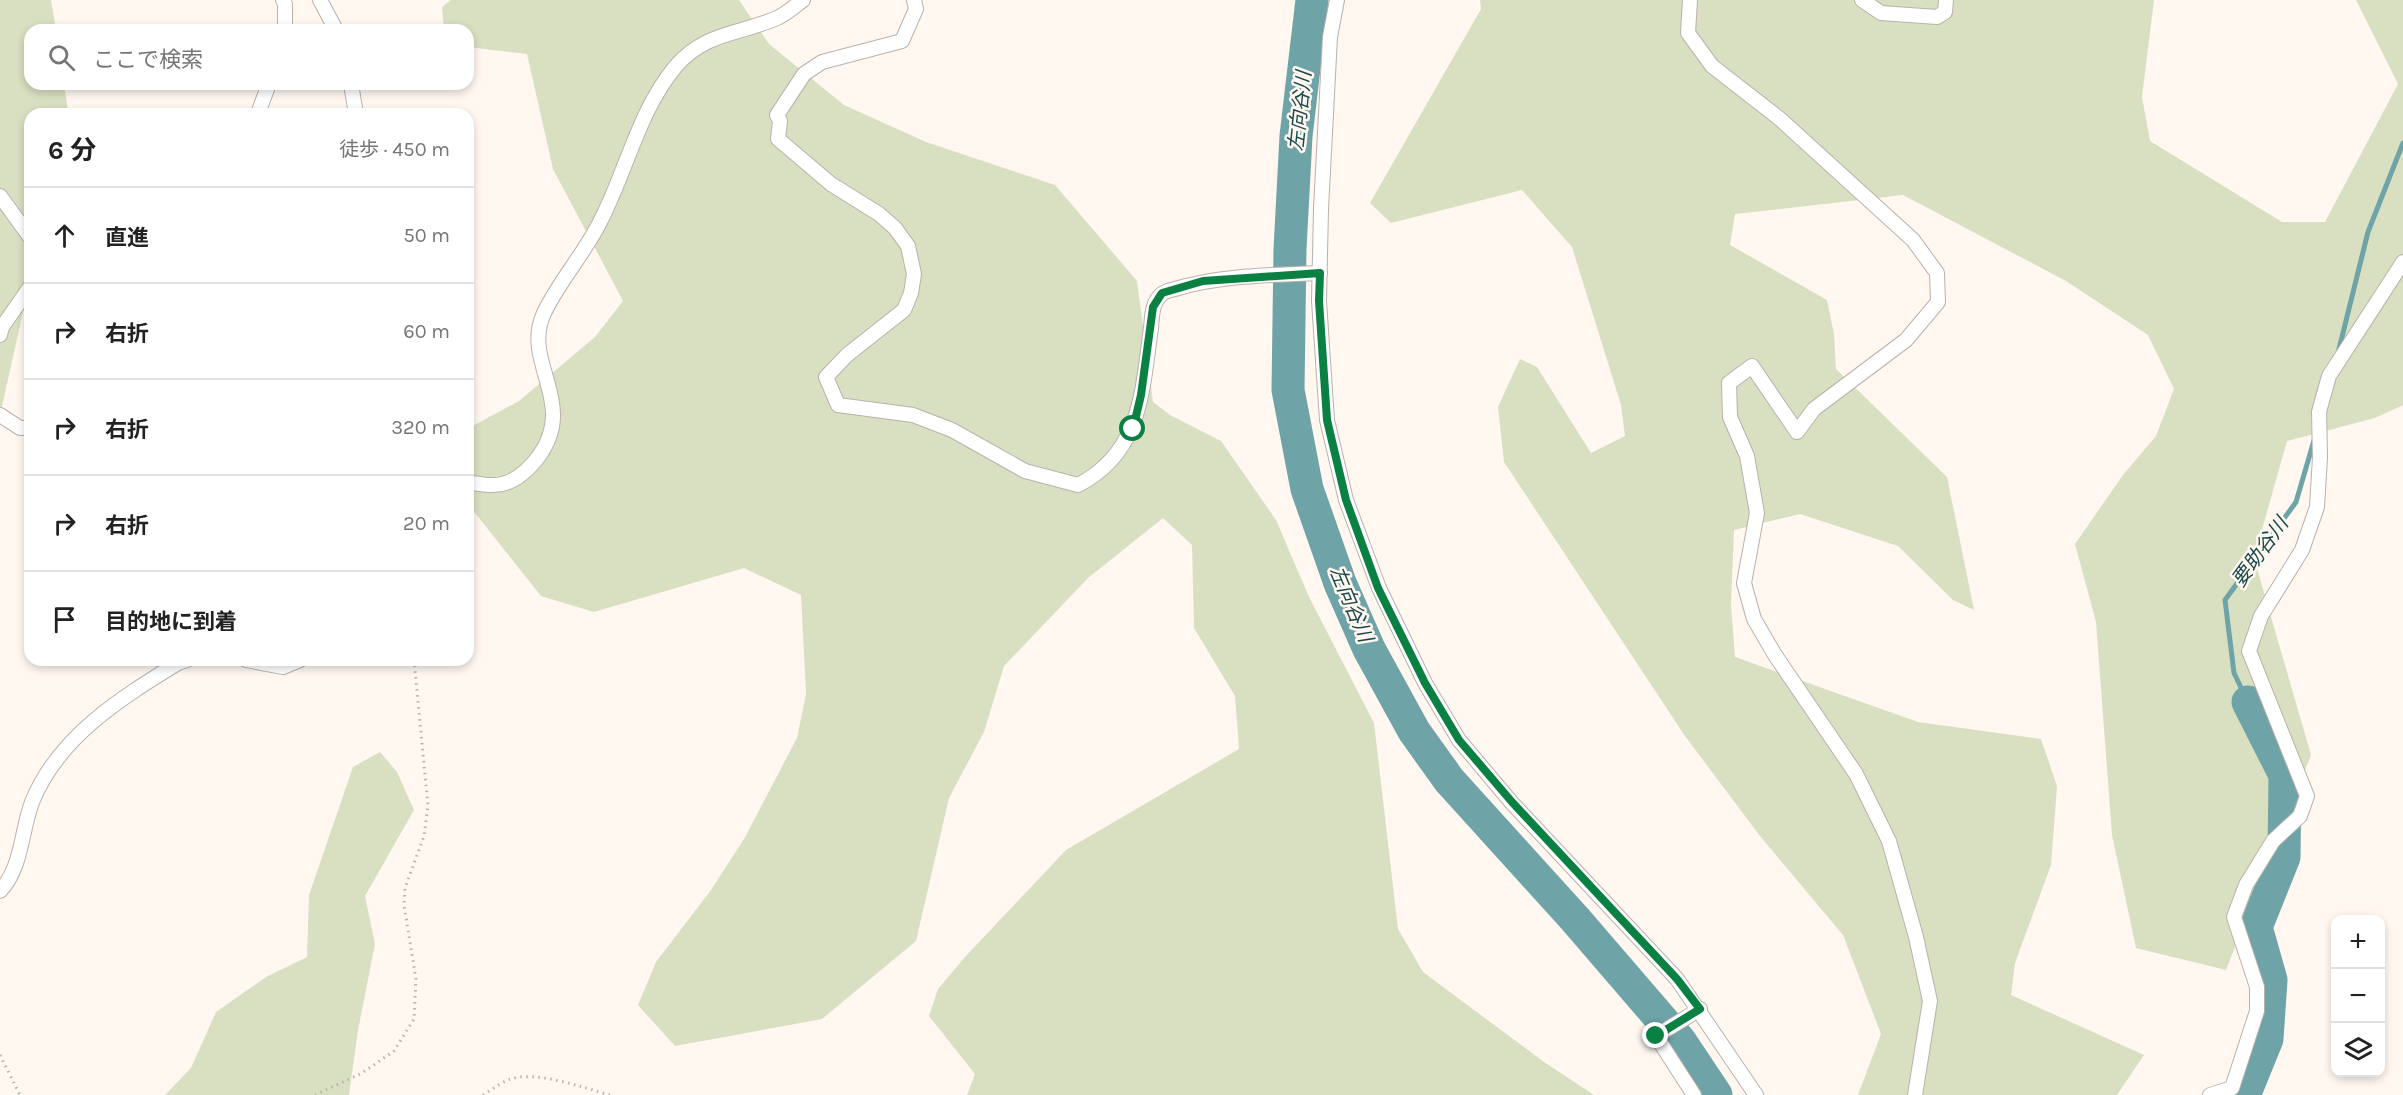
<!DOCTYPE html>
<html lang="ja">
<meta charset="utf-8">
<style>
body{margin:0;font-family:Karla,"Noto Sans JP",sans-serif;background:#f2f2f2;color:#222}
.controls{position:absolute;right:18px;bottom:18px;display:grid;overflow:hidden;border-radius:12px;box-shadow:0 3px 9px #0003}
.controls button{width:54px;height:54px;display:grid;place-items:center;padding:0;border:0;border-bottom:2px solid #e0e0e0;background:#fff;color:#222;font:30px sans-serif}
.stop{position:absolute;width:18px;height:18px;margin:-14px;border:4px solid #0b8043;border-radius:50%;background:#fff}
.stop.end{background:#0b8043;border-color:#fff;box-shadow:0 2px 6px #0008}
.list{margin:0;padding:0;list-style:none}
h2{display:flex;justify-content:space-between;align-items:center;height:78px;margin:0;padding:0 24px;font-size:26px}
h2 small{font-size:20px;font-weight:400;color:#767676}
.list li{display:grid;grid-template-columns:39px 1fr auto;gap:18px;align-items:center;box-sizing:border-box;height:96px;padding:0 24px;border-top:2px solid #e0e0e0}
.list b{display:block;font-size:22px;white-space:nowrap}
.list em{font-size:20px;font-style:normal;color:#767676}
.icon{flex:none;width:33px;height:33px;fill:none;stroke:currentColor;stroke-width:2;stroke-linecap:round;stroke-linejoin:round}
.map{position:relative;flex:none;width:2403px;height:1095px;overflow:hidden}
.search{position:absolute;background:#fff;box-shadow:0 3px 9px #0003;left:24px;top:24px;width:450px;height:66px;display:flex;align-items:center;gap:15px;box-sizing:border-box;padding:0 21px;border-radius:18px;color:#767676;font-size:22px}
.panel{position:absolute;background:#fff;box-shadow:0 3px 9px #0003;left:24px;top:108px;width:450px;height:558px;border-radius:18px}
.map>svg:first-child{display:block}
.green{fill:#d9dfc1}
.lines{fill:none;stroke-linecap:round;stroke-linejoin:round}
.stream{stroke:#6ea4a7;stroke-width:5}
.river{stroke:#6ea4a7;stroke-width:33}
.street-casing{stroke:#b9b2ac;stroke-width:16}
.path{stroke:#bab4ae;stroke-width:3;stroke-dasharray:1.5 4.5;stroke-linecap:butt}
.street{stroke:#fff;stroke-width:14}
.route{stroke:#0b8043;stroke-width:8}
.labels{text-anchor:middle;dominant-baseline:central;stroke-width:5;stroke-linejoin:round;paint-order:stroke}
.water-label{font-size:20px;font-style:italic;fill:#16484b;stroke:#fff7f0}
</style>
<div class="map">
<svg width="2403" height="1095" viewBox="0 0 2403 1095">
<rect width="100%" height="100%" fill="#fff7f0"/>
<!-- green -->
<g class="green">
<path d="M0,0H51L56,30H30V84H64L68,111L67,114H30V281L0,415Z"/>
<path d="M451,0H739L769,44L844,105L926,142L1055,185L1137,281L1153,402L1170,415L1221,441L1276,520L1309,597L1374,723L1398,929L1423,972L1544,1062L1594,1095H967L975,1074L929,1016L938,989L965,957L1066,850L1239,749L1235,696L1194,628L1192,545L1163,518L1088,578L1004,666L984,732L949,798L916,941L822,1019L675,1046L638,1005L656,962L711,890L744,839L797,738L806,694L801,595L744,568L594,612L541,596L472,509L469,428L519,401L595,337L623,301L553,169L527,54L468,47V30H444L442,7Z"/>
<path d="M1480,0H2154L2142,97L2150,141L2282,222H2325L2398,84L2356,0H2403V405L2375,418L2287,441L2254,558L2311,755L2226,970L2136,948L2112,835L2096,622L2075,544L2123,475L2156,436L2174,389L2148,335L2066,281L1903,195L1735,214L1730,245L1827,300L1834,334L1836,369L1947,477L1974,610L1953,600L1898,546L1800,514L1734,530L1731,604L1735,657L1918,722L2041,739L2057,786L2051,865L2015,963L2011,995L2144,1055L2117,1095H1858L1881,1034L1843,935L1760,836L1685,736L1504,462L1498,407L1520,359L1537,367L1591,453L1625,436L1621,405L1572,247L1522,190L1391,223L1370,203L1481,9Z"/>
<path d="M380,752L397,772L414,810L365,896L375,944L358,1030L349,1095H165L191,1068L216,1012L266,977L307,957L309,895L353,767Z"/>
</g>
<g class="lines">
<!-- stream -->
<g class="stream">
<path d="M2338,353L2368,232L2403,143"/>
<path d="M2248,702L2234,673L2225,600L2296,502L2315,437"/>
</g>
<!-- river -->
<g class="river">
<path d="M1312,0L1296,136L1290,249L1288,390L1307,489L1340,583L1369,649L1414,731L1449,780L1575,919L1680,1041L1716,1095"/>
<path d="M2242,1095L2245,1093L2267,1039L2271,980L2256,927L2284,857L2285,775L2248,702"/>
</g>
<defs>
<g id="street">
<path d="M283,0L285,4V30"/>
<path d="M320,0L336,30"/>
<path d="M914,0L916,9L902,41L822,62L804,74L777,115L780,121L778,139L831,184L879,214L895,228L908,246L914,274L911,293L904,310L847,355L826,377L838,405L913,415L952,430L1025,471L1078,485C1142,452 1142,391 1151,328C1152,316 1152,302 1162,294C1165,291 1171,290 1175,289C1221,275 1272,275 1320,273"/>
<path d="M1337,0L1330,37L1321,209L1319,301L1327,420L1346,500L1379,588L1425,683L1459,740L1512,803L1677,979L1756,1095"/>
<path d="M1690,0L1688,33L1712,66L1780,119L1913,240L1937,273L1938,302L1906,340L1814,409L1797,432L1752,366L1729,383L1730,417L1747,456L1757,513L1744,583L1754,619L1775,655L1856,774L1889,841L1916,937L1930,1001L1915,1095"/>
<path d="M1862,0L1881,13L1937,17L1945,12L1946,0"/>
<path d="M351,84L356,114"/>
<path d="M261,114L260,108L269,84"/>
<path d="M0,196L30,237"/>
<path d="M0,335L2,327L30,287"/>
<path d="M0,415L20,428H30"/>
<path d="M468,483C476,483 483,485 491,485C512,486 527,472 539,456C578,402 521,362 544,313C559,281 585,253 601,220C627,169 639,110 676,66C705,32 741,34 777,18C786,14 795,6 803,0"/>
<path d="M246,660L283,667L300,660"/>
<path d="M0,891C22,868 21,832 32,802C59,736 121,698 178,663L187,660"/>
<path d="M1694,1095L1656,1036L1700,1009"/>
<path d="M2210,1095L2232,1088L2257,1011V987L2234,917L2246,885L2273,841L2300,816L2307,796L2249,651L2261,616L2302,550L2317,507L2320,457L2319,412L2329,376L2403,262"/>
</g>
</defs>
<!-- street casing -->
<use href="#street" class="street-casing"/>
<!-- path -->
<g class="path">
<path d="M0,1055L20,1095"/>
<path d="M315,1095L362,1073L394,1051L414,1019L416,979L404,905L405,888L424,836L428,806L414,660"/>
<path d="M483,1095C491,1090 499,1084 508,1080C533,1069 584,1088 610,1095"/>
</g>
<!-- street -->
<use href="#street" class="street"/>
</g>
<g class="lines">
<!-- route -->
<path class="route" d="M1133,429L1141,395L1153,307L1162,293L1203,281L1320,273L1319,301L1327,420L1346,500L1378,588L1425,683L1459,740L1512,802L1677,979L1700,1009L1656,1036"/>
</g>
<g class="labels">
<!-- water labels -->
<g class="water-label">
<text transform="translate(1300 111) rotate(-84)">左向谷川</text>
<text transform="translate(2260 552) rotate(-54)">要助谷川</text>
<text transform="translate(1351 604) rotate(67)">左向谷川</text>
</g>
</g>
</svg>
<div class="controls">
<button>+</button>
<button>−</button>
<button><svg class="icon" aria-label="layers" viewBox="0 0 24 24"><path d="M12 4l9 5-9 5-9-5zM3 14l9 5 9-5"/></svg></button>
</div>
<div class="stop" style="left:1133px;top:429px"></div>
<div class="stop end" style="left:1656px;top:1036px"></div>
<div class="search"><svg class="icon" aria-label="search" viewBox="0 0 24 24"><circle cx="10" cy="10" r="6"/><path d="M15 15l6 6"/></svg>ここで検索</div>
<section class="panel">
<h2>6 分<small>徒歩 · 450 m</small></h2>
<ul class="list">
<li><svg class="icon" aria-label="ahead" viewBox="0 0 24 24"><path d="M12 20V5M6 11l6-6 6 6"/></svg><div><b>直進</b></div><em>50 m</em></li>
<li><svg class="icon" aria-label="right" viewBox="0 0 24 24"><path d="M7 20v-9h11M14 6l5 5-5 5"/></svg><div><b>右折</b></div><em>60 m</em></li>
<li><svg class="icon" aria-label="right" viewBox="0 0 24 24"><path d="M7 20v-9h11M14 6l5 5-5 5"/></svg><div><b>右折</b></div><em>320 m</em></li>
<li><svg class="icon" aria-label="right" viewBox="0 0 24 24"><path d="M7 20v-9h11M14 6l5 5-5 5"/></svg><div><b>右折</b></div><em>20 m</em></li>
<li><svg class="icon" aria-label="arrive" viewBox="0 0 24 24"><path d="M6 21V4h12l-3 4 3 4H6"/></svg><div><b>目的地に到着</b></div></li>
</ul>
</section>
</div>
